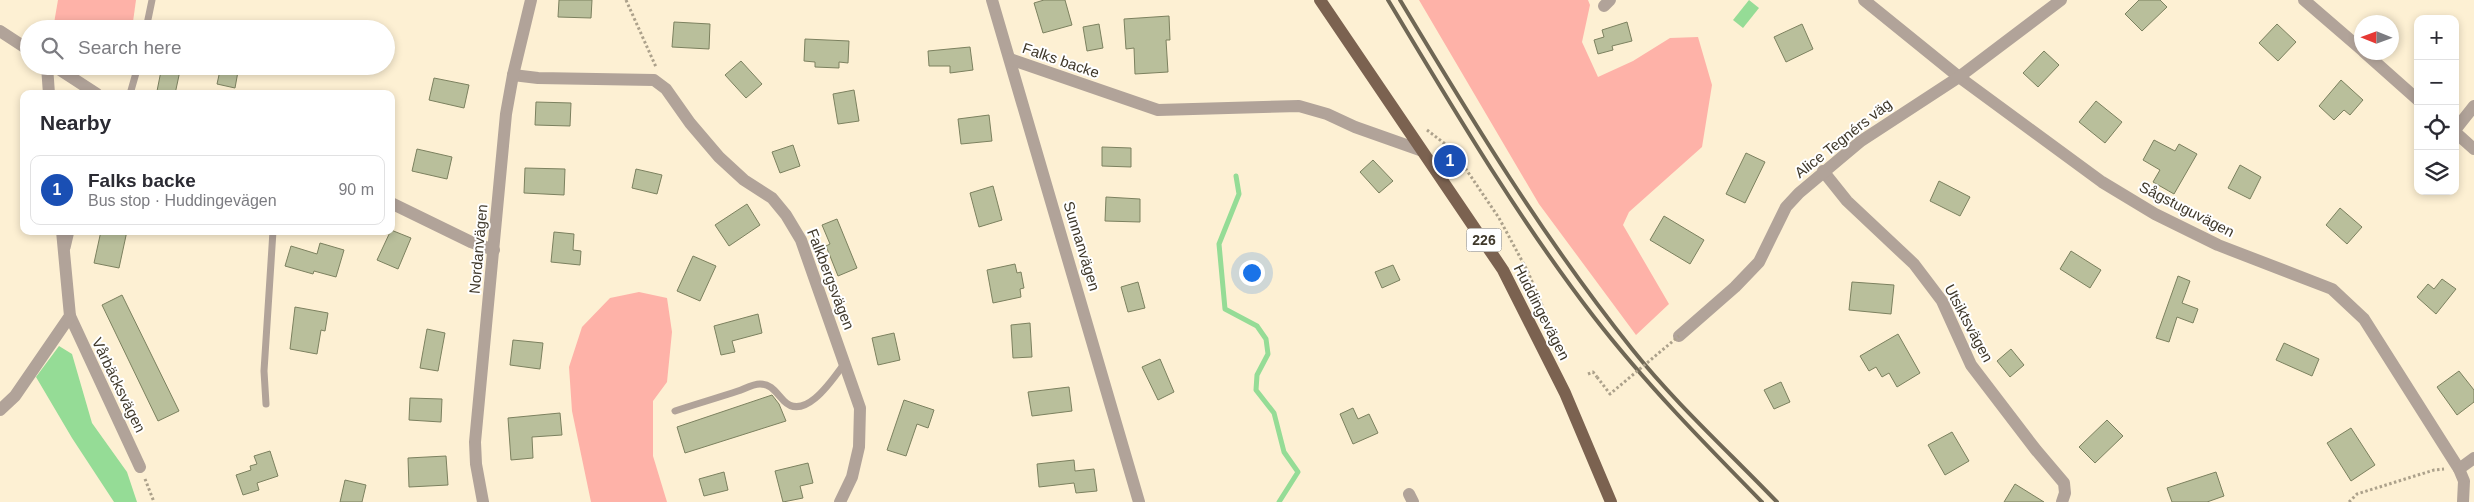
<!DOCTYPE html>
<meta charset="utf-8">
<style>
body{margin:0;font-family:Helvetica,sans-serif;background:#f7f7f7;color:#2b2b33}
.controls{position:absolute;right:15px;top:15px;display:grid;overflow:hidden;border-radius:10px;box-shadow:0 2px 8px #0003}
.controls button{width:45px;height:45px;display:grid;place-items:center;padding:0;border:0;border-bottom:1px solid #e1e1e2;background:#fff;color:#2b2b33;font:25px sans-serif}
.compass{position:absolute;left:2354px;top:15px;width:45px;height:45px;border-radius:50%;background:#fff;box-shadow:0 2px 8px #0003;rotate:271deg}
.you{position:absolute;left:1251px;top:272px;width:18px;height:18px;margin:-12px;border:4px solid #fff;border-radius:50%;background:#1a73e8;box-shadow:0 0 0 8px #1a73e833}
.badge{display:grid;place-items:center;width:32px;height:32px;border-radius:50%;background:#265c77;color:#fff;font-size:16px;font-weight:700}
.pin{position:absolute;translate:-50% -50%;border:2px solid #fff;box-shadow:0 1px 5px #0006}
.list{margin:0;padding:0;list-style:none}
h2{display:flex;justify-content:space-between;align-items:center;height:65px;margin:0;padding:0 20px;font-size:21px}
h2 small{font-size:16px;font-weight:400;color:#7c7c81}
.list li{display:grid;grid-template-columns:32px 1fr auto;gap:15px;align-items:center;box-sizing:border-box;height:70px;margin:0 10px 10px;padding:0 10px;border:1px solid #e1e1e2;border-radius:10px}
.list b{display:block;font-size:19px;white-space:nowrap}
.list p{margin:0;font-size:16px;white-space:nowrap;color:#7c7c81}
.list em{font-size:16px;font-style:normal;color:#7c7c81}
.icon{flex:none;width:28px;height:28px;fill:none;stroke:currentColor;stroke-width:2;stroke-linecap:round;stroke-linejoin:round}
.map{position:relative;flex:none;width:2474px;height:502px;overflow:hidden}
.search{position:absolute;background:#fff;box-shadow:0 2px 8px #0003;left:20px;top:20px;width:375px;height:55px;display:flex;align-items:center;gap:12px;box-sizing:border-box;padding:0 18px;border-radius:28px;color:#7c7c81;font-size:19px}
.panel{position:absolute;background:#fff;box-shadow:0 2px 8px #0003;left:20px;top:90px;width:375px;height:145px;border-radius:10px}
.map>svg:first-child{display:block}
.green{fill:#feb2a8}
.water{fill:#95dc96}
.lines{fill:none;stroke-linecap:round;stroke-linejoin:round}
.stream{stroke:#95dc96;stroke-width:5}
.building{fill:#b9bf9b;stroke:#7c815f}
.path{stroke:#aca18b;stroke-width:3;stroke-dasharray:2.5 2.5;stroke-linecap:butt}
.lane{stroke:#b1a399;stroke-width:7}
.street{stroke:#b1a399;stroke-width:12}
.primary{stroke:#7b6250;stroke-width:12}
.rail{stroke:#6f6755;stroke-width:4}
.path-bridge{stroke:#aca18b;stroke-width:3;stroke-dasharray:2.5 2.5;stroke-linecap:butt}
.labels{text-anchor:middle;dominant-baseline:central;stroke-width:4;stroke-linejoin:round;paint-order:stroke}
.shield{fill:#fff;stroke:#79746a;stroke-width:1}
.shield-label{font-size:14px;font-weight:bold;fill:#3f382a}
.street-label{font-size:15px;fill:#3f382a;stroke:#fff}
</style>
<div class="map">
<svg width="2474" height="502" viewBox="0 0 2474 502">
<rect width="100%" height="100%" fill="#fdf0d3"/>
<!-- green -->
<g class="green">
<path d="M58,0H136L132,29H53Z"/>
<path d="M1419,0H1588L1590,5L1582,42L1598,77L1633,61L1670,38L1698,37L1712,85L1702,147L1629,212L1623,225L1669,304L1636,335L1539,204Z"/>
<path d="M639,292L667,298L672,332L667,382L653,401V456L667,502H591L572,411L569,367L582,327L610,298Z"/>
</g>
<!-- water -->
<g class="water">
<path d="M1749,0L1759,8L1743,28L1733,20Z"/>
<path d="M59,346L72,354L92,423L127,472L137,502H114L72,438L36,377Z"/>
</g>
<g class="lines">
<!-- stream -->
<path class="stream" d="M1236,176L1239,194L1219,244L1225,309L1257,326L1266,339L1268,354L1257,375L1256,390L1274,413L1284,452L1298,472L1279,502"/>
</g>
<!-- building -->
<g class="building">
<path d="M559,0H592L591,18L558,17Z"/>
<path d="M1044,0H1065L1072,25L1043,33L1034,3Z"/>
<path d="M2139,0H2160L2167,7L2142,31L2125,14Z"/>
<path d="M1169,16L1170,40H1166L1168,72L1135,74L1134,48L1126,49L1124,19Z"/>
<path d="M674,22L710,24L709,49L672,47Z"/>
<path d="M1627,22L1632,41L1612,46L1613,50L1598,54L1594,40L1604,37L1602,30Z"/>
<path d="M1099,24L1103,48L1087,51L1083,27Z"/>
<path d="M1802,24L1813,49L1786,62L1774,37Z"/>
<path d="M2277,24L2296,42L2278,61L2259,43Z"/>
<path d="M805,39L849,41L848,63L839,62V68L815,67V62L804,61Z"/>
<path d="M970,47L973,70L950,73V66H929L928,51Z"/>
<path d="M2044,51L2059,65L2038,87L2023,73Z"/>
<path d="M741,61L762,84L746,98L725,75Z"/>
<path d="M162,66H181L175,94L157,91Z"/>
<path d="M221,66H239L235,88L217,84Z"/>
<path d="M434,78L469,85L464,108L429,100Z"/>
<path d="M2341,80L2363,100L2350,115L2344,110L2334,120L2319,106Z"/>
<path d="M854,90L859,121L838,124L833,94Z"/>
<path d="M2096,101L2122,122L2105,143L2079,122Z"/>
<path d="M536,102L571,103L570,126L535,125Z"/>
<path d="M989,115L992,141L961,144L958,119Z"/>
<path d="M2154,140L2175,151L2179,144L2197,154L2174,194L2153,182L2160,170L2143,160Z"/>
<path d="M793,145L800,166L780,173L772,152Z"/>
<path d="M1102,147L1131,148V167L1102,166Z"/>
<path d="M417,149L452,157L447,179L412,171Z"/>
<path d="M1746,153L1765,162L1745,203L1726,194Z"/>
<path d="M1373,160L1393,181L1379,193L1360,172Z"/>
<path d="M2240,165L2261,177L2250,199L2228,188Z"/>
<path d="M525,168L565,169L564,195L524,193Z"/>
<path d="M636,169L662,175L657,194L632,188Z"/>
<path d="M1939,181L1970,197L1960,216L1930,201Z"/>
<path d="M993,186L1002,220L979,227L970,193Z"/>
<path d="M1106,197L1140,199V222L1105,221Z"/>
<path d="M747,204L760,225L729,246L715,225Z"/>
<path d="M2340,208L2362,227L2347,244L2326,225Z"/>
<path d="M1664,216L1704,240L1690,264L1650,240Z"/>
<path d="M837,219L857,268L838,276L826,246L830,244L822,225Z"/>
<path d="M391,230L411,238L398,269L377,260Z"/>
<path d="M101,231H127L119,268L94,263Z"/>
<path d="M554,232L574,234L573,250L581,251L580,265L551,262Z"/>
<path d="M320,243L344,250L336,277L314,271L313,274L285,266L291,246L317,254Z"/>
<path d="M2071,251L2101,270L2090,288L2060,269Z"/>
<path d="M693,256L716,266L700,301L677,291Z"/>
<path d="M1015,264L1017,273L1021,272L1024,288L1020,289L1021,297L993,303L987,270Z"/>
<path d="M1393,265L1400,280L1382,288L1375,272Z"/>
<path d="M2178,276L2190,281L2182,303L2198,309L2193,323L2177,317L2169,342L2156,338Z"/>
<path d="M2442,279L2456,289L2436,314L2417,297L2428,284L2434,289Z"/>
<path d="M1138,282L1145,308L1128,312L1121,287Z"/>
<path d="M1852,282L1894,285L1891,314L1849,310Z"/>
<path d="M122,295L179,411L158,421L102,305Z"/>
<path d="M295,307L328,313L325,331L321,330L317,354L290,349Z"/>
<path d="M758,314L762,333L732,341L735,352L721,355L714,326Z"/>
<path d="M1030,323L1032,357L1013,358L1011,325Z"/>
<path d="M427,329L445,333L438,371L420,368Z"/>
<path d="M894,333L900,360L878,365L872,338Z"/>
<path d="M1898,334L1920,373L1897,387L1889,373L1882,377L1876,367L1869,371L1860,356Z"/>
<path d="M513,340L543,343L540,369L510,365Z"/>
<path d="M2284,343L2319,359L2312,376L2276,360Z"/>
<path d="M2011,349L2024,365L2010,377L1997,361Z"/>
<path d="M1160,359L1174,392L1158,400L1142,367Z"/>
<path d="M2459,371L2474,390V402L2457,415L2437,387Z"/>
<path d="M1781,382L1790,402L1774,409L1764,390Z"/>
<path d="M1069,387L1072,411L1032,416L1028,392Z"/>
<path d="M772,395L779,404L786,421L685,453L677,427Z"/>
<path d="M410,398L442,399L441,422L409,420Z"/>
<path d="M904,400L934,410L928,428L917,424L906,456L887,450Z"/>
<path d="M1353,408L1358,419L1369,414L1378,433L1353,444L1340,414Z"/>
<path d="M560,413L562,435L532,437L533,458L511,460L508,418Z"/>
<path d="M2107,420L2123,436L2095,463L2079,447Z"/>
<path d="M2351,428L2375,465L2351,481L2327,443Z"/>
<path d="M1952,432L1969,461L1945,475L1928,445Z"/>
<path d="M270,451L278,476L257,483L259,490L243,495L236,475L251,470L250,466L257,464L254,456Z"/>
<path d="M446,456L448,485L409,487L408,458Z"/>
<path d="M1074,460L1075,471L1094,469L1097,491L1076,493L1074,483L1039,487L1037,464Z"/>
<path d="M808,463L813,483L800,486L803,498L783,502L775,471Z"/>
<path d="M724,472L728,490L704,496L699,479Z"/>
<path d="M2216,472L2224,496L2207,502H2172L2167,488Z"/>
<path d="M345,480L366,485L362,502H340Z"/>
<path d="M2015,484L2044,502H2004Z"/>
</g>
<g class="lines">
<!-- path -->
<g class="path">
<path d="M626,0L656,67"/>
<path d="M1427,130L1453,150L1499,218L1528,272L1557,341"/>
<path d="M1588,374L1593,372L1597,377"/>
<path d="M145,479L154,502"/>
<path d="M2349,502L2357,494L2434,470L2444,469"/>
</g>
<!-- lane -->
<g class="lane">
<path d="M146,29L152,0"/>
<path d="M130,94L138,66"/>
<path d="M67,248L71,231"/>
<path d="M266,404L264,371L273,231"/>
<path d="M675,411C696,404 717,398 738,391C744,389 753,384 760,384C772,384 776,393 784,401C805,422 833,379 844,364"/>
</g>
<!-- street -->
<g class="street">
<path d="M992,0L1139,502"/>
<path d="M1864,0L1959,77L2102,182L2155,214L2218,245L2332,289L2364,319L2459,469L2464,481L2463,502"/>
<path d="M2304,0L2362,50"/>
<path d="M1604,6L1610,0"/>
<path d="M0,31L29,50"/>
<path d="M2364,52L2418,100"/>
<path d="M1010,59L1158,110L1299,106L1327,114L1355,127L1420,150"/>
<path d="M47,66L49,94"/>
<path d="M54,66L97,94"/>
<path d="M513,75L538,78L654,80L666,89L690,123L719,157L744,180L772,198L786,215L801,240L860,408L859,447L852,477L840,502"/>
<path d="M2455,130L2474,106"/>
<path d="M2455,132L2474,149"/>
<path d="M1823,171L1847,201L1914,264L1942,301L1971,365L2036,450L2064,483L2065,493L2062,502"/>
<path d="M391,203L471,242L494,250"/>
<path d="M70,316L140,467"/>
<path d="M1679,336L1735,287L1759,262L1786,207L1799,193L1861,141L1959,77L2061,0"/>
<path d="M0,410L15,396L70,316L62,231"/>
<path d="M2459,469L2474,458"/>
<path d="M1409,494L1413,502"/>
<path d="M483,502L476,464L475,442L506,114L513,75L531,0"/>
</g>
<!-- primary -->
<path class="primary" d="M1320,0L1503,270L1565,393L1611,502"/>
<!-- rail -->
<g class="rail">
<path d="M1388,0C1453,108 1517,217 1594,317C1645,383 1704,443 1762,502"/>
<path d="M1400,0C1472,120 1544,239 1632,349C1675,403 1729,452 1777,502"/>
</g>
<!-- path-bridge -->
<path class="path-bridge" d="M1597,377L1610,394L1679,336"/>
</g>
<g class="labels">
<!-- shield labels -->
<rect class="shield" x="1466.5" y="228.5" width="35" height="23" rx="4"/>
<g class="shield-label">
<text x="1484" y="240">226</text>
</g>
<!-- street labels -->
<g class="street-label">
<text transform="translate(1061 60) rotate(19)">Falks backe</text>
<text transform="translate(1843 138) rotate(-38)">Alice Tegnérs väg</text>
<text transform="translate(2187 209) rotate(27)">Sågstuguvägen</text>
<text transform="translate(1082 246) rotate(73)">Sunnanvägen</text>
<text transform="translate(478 249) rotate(-85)">Nordanvägen</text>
<text transform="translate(831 279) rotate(69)">Falkbergsvägen</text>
<text transform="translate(1542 312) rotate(63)">Huddingevägen</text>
<text transform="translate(1969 323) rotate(62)">Utsiktsvägen</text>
<text transform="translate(119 385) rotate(64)">Vårbäcksvägen</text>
</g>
</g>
</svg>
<div class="controls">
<button>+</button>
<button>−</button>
<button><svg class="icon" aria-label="locate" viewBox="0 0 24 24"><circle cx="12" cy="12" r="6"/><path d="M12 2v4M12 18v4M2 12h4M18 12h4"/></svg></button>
<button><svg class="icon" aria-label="layers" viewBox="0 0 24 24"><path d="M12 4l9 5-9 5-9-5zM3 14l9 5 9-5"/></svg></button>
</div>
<svg class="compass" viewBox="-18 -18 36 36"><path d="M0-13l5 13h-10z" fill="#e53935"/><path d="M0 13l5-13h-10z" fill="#7c7c81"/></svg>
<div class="you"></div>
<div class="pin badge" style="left:1450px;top:161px;background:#1a4fb4">1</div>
<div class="search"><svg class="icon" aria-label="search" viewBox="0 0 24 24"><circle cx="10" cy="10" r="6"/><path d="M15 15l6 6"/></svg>Search here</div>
<section class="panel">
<h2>Nearby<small></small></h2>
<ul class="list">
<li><span class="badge" style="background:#1a4fb4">1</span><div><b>Falks backe</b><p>Bus stop · Huddingevägen</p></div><em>90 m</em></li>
</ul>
</section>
</div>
